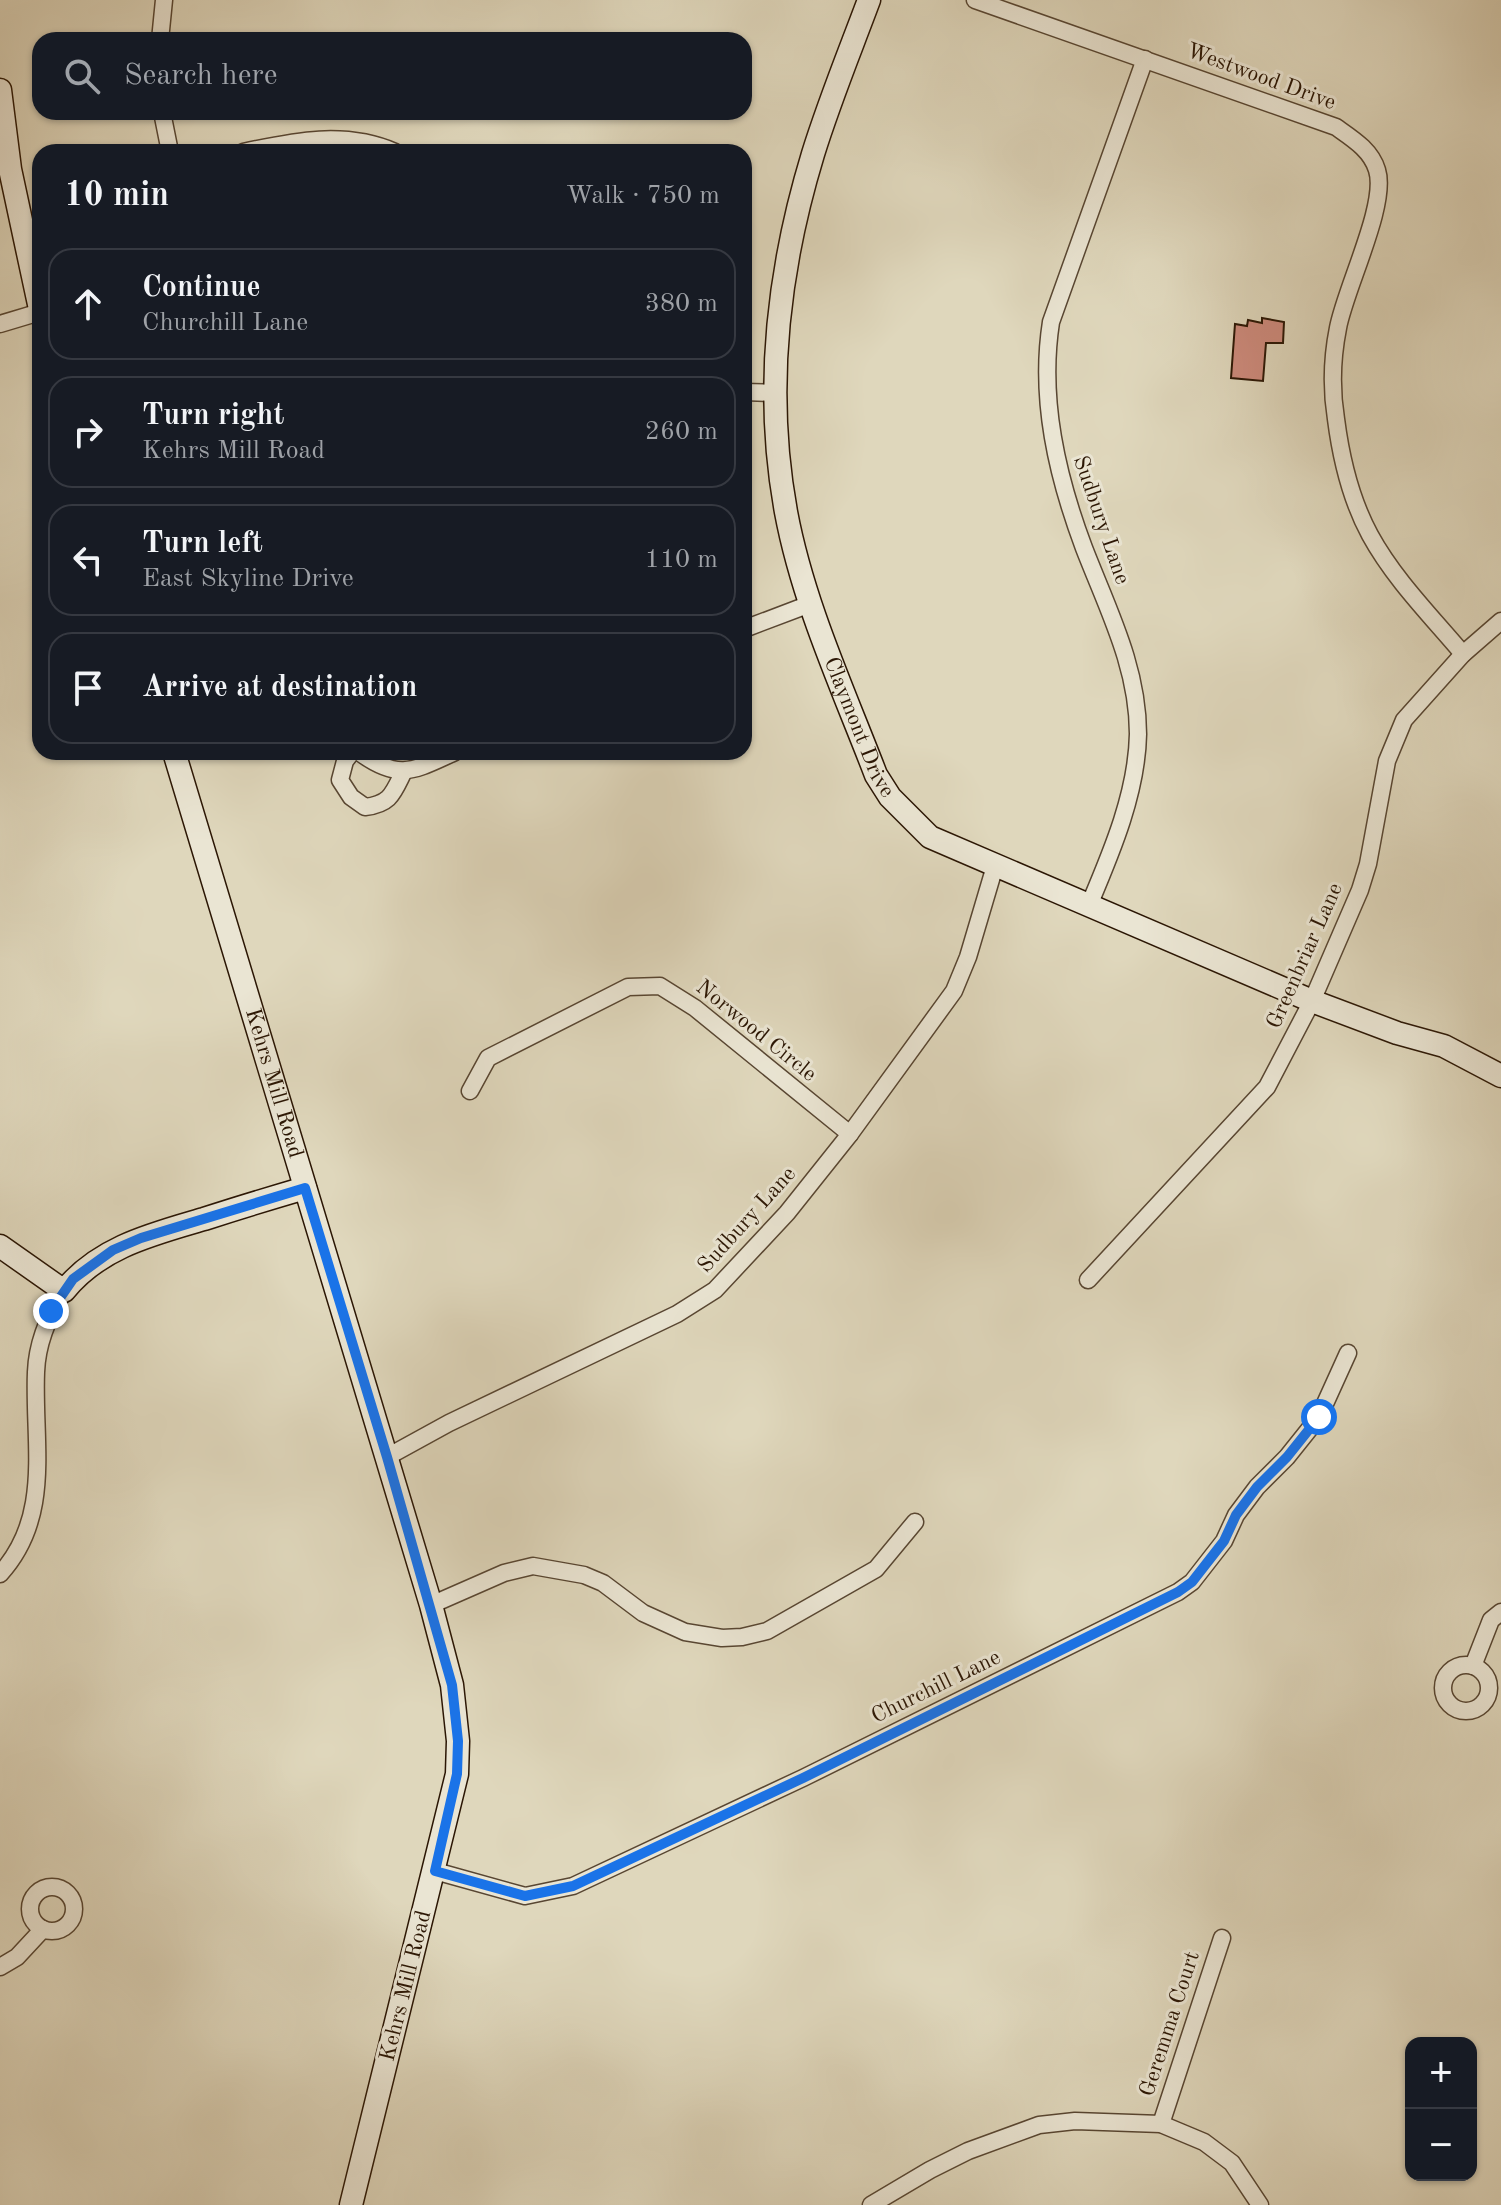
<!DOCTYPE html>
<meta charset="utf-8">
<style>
body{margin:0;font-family:"Old Standard TT",serif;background:#20242c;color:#f1f3f6}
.controls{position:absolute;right:24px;bottom:24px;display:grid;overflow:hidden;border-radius:16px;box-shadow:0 2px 6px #0004}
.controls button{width:72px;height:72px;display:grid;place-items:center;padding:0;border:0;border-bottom:2px solid #363941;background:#171b24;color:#f1f3f6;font:40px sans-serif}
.stop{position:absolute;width:24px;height:24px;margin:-18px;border:6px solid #1a73e8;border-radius:50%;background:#fff}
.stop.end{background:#1a73e8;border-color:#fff;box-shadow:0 2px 8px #0008}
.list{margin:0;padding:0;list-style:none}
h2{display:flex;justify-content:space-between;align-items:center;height:104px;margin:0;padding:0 32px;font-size:34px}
h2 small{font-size:26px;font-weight:400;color:#9ea1a6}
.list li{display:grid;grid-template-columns:52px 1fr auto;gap:24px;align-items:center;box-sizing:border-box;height:112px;margin:0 16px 16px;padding:0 16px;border:2px solid #363941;border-radius:24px}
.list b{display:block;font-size:30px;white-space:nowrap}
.list p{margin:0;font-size:26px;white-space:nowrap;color:#9ea1a6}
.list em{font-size:26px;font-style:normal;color:#9ea1a6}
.icon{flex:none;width:44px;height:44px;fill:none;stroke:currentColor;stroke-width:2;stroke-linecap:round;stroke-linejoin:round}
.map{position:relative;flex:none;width:1501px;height:2205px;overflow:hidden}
.search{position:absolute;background:#171b24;box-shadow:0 2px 6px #0004;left:32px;top:32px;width:720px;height:88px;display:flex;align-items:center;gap:20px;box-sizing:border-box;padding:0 28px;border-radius:24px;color:#9ea1a6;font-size:30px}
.panel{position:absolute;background:#171b24;box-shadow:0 2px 6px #0004;left:32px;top:144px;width:720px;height:616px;border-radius:24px}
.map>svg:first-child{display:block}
.building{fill:#cd8a7c;stroke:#2b1604;stroke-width:2}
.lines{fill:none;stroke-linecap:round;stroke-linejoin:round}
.street-casing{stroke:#584632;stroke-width:19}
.secondary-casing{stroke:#2b1604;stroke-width:25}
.street{stroke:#eae5d3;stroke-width:16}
.secondary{stroke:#eae5d3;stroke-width:22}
.route{stroke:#1a73e8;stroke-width:10}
.labels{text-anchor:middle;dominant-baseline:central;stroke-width:6;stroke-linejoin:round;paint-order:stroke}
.street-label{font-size:22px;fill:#2b1604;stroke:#eae5d3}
</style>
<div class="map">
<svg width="1501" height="2205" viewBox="0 0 1501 2205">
<rect width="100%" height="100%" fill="#dfd7bc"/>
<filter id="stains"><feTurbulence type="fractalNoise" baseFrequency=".0025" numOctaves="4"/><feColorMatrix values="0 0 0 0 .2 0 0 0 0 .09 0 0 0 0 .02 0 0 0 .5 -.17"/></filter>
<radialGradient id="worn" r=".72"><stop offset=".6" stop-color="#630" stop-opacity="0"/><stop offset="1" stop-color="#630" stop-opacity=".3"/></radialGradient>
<!-- building -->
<path class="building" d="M1262,318L1284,322L1283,343H1266L1263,381L1231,378L1235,324L1247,326L1248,320L1262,323Z"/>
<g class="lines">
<defs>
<g id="street">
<path d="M975,0L1336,127C1353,139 1371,150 1377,170C1388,204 1345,289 1338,328C1332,358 1331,388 1336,419C1341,458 1351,500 1370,535C1394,579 1431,616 1463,654"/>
<path d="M160,40L164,0"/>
<path d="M162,112L170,152"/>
<path d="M243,152C294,141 345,130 395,152"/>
<path d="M0,324L40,312"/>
<path d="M744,392L776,393"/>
<path d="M744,629L810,604"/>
<path d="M352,752L345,761L340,780L351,797L365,807C391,804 393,793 404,771"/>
<path d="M359,752C399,782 415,770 455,752"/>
<path d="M1090,903C1112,851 1137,792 1138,734C1138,667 1108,610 1084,548C1057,476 1039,399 1051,322L1145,59"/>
<path d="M470,1091L488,1058L628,987L660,986L695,1008L850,1134"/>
<path d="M1088,1280L1267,1087L1312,1001L1360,890L1368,864L1387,761L1404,720L1463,654L1501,621"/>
<path d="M387,1457L449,1423L677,1314L715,1290L787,1213L850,1134L954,991L968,957L995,866"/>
<path d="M0,1574C53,1516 33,1443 36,1372C37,1343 49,1315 64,1291"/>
<path d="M431,1605L504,1573L533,1566L584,1575L603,1583L643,1613L685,1632L722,1638L742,1637L767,1631L876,1569L915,1522"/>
<circle cx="1466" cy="1688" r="23"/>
<path d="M1473,1666L1491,1620L1501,1612"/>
<path d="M435,1871L525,1896L573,1886L803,1778L1178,1592L1192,1582L1224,1541L1236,1515L1257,1487L1287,1457L1319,1417L1348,1353"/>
<circle cx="52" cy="1909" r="22"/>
<path d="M0,1967L17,1957L43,1929"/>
<path d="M1161,2124L1222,1938"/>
<path d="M871,2205L930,2170L968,2151L1039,2125L1075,2121L1161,2124L1204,2142L1232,2163L1260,2205"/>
</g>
<g id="secondary">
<path id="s1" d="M869,0C850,51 829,102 813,154C778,269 764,392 786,512C803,603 843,689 876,775L890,797L930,837L1312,1001L1397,1033L1444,1046L1501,1076"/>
<path d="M0,90L10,169L40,309"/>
<path id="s2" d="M174,752L431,1605L452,1685L458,1741L457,1774L351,2205"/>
<path d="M0,1246L64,1291C99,1247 153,1234 204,1219C238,1208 271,1198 305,1188"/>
</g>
</defs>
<!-- street casing -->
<use href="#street" class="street-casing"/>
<!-- secondary casing -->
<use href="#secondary" class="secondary-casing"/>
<!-- street -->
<use href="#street" class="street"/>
<!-- secondary -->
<use href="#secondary" class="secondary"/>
</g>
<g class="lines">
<!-- route -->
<path class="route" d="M51,1311L73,1279L113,1250L141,1238L305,1188L387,1457L452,1685L458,1741L457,1774L435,1871L525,1896L573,1886L803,1778L1178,1592L1192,1582L1224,1541L1236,1515L1257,1487L1287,1457L1319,1417"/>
</g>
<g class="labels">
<!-- street labels -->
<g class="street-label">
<text transform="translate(1261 77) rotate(20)">Westwood Drive</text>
<text transform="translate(1101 520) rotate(71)">Sudbury Lane</text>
<text stroke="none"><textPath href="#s1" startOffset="754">Claymont Drive</textPath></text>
<text transform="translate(1305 956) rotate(-66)">Greenbriar Lane</text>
<text transform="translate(756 1031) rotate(39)">Norwood Circle</text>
<text stroke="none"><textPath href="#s2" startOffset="346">Kehrs Mill Road</textPath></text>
<text transform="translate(747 1220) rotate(-48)">Sudbury Lane</text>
<text transform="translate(936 1687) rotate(-26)">Churchill Lane</text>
<text transform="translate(406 1986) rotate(-76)">Kehrs Mill Road</text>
<text transform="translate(1170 2024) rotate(-72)">Geremma Court</text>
</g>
</g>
<rect width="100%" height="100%" filter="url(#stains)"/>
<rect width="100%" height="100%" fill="url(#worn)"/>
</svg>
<div class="controls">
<button>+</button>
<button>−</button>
</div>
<div class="stop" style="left:1319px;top:1417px"></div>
<div class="stop end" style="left:51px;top:1311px"></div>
<div class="search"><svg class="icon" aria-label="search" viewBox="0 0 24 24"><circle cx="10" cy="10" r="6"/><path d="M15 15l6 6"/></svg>Search here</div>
<section class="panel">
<h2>10 min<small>Walk · 750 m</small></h2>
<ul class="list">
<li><svg class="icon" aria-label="ahead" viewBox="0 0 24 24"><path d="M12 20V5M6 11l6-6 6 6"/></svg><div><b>Continue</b><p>Churchill Lane</p></div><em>380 m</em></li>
<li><svg class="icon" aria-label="right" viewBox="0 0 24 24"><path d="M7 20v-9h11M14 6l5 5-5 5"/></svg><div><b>Turn right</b><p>Kehrs Mill Road</p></div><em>260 m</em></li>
<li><svg class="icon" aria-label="left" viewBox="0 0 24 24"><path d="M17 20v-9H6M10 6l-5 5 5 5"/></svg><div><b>Turn left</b><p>East Skyline Drive</p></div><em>110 m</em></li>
<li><svg class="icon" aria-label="arrive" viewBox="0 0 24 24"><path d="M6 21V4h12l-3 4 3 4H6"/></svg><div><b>Arrive at destination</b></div></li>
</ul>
</section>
</div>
